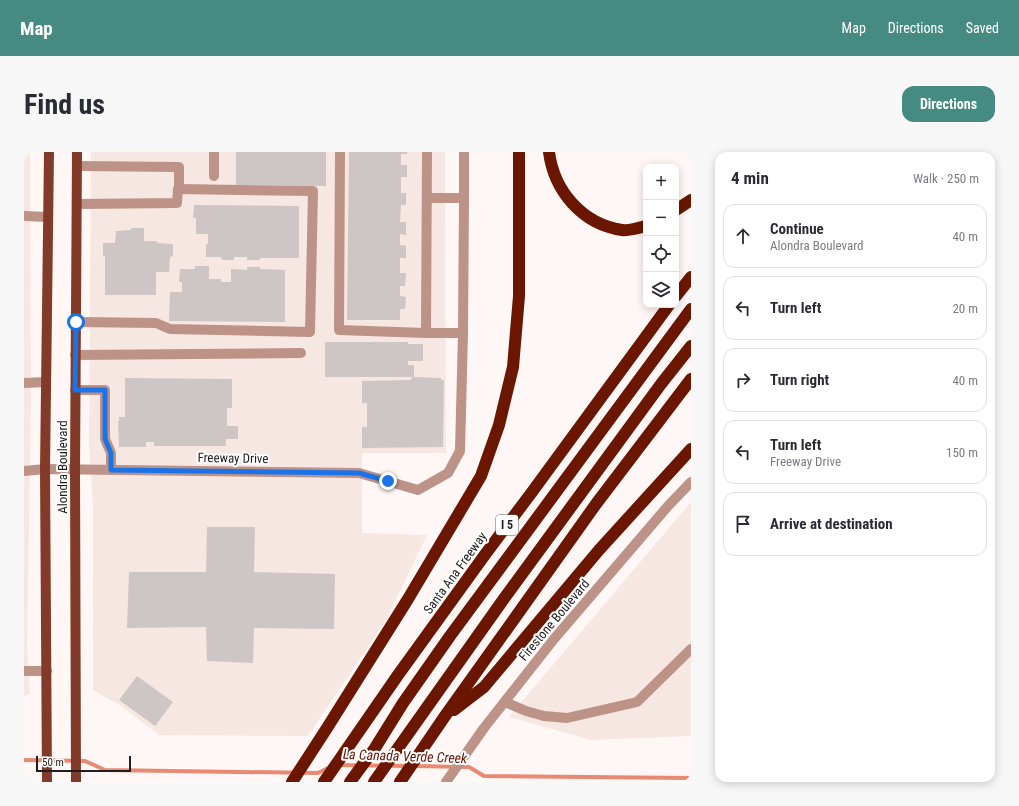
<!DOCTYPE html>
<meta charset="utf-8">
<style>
body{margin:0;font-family:"Roboto Condensed",sans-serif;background:#f7f7f7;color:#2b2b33}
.controls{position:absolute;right:12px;top:12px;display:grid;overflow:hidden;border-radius:8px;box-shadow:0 2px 10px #0003}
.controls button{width:36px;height:36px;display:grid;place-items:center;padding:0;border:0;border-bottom:1px solid #e1e1e2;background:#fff;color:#2b2b33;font:20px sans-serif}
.scale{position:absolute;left:12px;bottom:10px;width:95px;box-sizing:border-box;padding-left:4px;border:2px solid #211e1d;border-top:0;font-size:11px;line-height:14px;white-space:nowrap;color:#211e1d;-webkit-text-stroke:3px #fff;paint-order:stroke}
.stop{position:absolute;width:12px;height:12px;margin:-9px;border:3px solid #1a73e8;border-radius:50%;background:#fff}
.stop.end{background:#1a73e8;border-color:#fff;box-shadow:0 1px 4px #0008}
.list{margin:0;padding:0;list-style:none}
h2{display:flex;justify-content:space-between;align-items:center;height:52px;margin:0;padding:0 16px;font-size:17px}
h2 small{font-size:13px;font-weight:400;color:#7c7c81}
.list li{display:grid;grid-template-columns:26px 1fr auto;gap:12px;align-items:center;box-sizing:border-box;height:64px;margin:0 8px 8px;padding:0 8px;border:1px solid #e1e1e2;border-radius:12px}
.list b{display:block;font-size:15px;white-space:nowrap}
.list p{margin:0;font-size:13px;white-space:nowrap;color:#7c7c81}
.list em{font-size:13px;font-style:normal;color:#7c7c81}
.icon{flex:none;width:22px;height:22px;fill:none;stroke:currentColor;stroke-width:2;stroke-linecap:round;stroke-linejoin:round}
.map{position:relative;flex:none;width:667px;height:630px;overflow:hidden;border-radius:12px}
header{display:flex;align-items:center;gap:24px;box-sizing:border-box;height:56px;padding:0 20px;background:#458b82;color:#fff}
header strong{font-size:19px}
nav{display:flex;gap:22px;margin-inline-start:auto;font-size:14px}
.intro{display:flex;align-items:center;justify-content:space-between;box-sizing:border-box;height:96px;padding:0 24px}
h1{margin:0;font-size:28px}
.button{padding:10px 18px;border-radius:12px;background:#458b82;color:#fff;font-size:14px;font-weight:700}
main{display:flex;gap:24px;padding:0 24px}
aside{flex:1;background:#fff;border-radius:12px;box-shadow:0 2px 10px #0003}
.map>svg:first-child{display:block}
.built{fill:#f7e7e3}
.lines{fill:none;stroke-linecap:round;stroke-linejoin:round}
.stream{stroke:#e88971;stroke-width:4}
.building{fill:#cdc6c4}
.minor{stroke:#bd9287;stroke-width:10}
.major{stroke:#833b29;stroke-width:10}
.highway{stroke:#6b1601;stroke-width:12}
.route{stroke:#1a73e8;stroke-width:5}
.labels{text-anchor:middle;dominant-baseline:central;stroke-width:4;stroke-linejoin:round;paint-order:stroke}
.shield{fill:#fff;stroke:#646261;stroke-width:1}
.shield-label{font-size:12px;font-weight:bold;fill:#211e1d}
.street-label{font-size:13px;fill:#211e1d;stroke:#fff}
.water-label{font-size:14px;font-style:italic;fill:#671200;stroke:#fff}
</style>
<header>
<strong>Map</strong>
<nav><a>Map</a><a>Directions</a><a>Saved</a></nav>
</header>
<div class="intro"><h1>Find us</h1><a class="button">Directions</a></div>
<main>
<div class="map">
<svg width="667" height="630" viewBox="0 0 667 630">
<rect width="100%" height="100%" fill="#fef7f5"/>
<!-- built -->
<g class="built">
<path d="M0,0H6L7,249L3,496L6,542L0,544Z"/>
<path d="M67,0H421L422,301H338V381L403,383L362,468L284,584L135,583L97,554L69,538V353L65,290Z"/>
<path d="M667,350V584L567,588L485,565Z"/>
</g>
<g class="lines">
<!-- stream -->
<g class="stream">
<path d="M0,608L61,609L81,618L294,621L306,615"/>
<path d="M314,613L383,614"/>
<path d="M390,614L445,615L460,624L667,626"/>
</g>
</g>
<!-- building -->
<g class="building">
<path d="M212,0H302V34L212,33Z"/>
<path d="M325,0H383V2H377V13H383V25H377V41H382V53H377L376,70H382V83L376,82V93L382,94V106H376V121H382L381,134H376V144L382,145L381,157H376V168H323Z"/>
<path d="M170,53L275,54V106H236V108H223V105H210V108H198L197,105H182V92H184V82H172V66H169Z"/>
<path d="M107,76H120V89H133V91L149,92V104L146,105L145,120H132V143H81V104H79V91H91L92,79L107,78Z"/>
<path d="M171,114H185V127H197V130H207V117L223,118V115H236V117L261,118V170L145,169L146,140H158V130H155L156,117H171Z"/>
<path d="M301,190H384V192H399V209H384V213H390V225L417,226V228H420L419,295L338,296V275H343V251H338V229L387,228L388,225H301Z"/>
<path d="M101,226L208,227V256H203V274H214V287H202V294H130V290H122V295H95L94,269H95V265H101Z"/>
<path d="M183,375H231L230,420L311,422L310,477L230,476L229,511L183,509L182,475L103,476L105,420H182Z"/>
<path d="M113,524L149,550L131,574L95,548Z"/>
</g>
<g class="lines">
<!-- minor -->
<g class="minor">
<path d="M316,0L315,178L402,181L403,0"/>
<path d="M53,14L155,15V37"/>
<path d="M190,24V0"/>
<path d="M440,46V0"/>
<path d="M0,64L24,65"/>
<path d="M52,170L132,171L146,177L286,180L289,39L154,37L153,51L53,52"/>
<path d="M402,181H439"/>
<path d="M51,203L277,201"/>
<path d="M0,231L22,230"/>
<path d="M51,238H81V287L87,301V318"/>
<path d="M0,319L21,317L335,321L394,338L424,321L436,299L439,181L440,46H403"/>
<path d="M0,519H23"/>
<path d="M481,550L502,559L520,564L543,566L613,550L667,497"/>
<path d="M422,630L460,576L530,487L644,354L667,330"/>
</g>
<!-- major -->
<g class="major">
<path d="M23,630L21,317L25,0"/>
<path d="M52,630L51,318L53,0"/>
</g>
<!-- highway -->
<g class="highway">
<path d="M525,0C530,39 558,72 598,78C605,79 615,76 622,74"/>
<path d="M652,58L667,48"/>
<path d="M652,144L667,125"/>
<path d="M430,558L460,535L575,398L667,297"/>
<path d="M268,630L303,576L384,447L457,324L475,273L489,215L495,144V0"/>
<path d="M300,630L374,523L460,404L508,340L645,153"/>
<path d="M326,630L351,596L379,551L426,484L667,157"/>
<path d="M350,630L479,448L637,232L667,194"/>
<path d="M376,630L421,564L572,352L667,227"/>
</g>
</g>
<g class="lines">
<!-- route -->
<path class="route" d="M52,170L51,238H81V287L87,301V318L335,321L364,329"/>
</g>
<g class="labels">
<!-- shield labels -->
<rect class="shield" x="472" y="363" width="22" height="20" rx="3"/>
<g class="shield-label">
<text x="483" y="373">I 5</text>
</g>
<!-- street labels -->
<g class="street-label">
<text transform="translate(209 306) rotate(1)">Freeway Drive</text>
<text transform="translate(38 315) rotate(-90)">Alondra Boulevard</text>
<text transform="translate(431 421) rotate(-54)">Santa Ana Freeway</text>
<text transform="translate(530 468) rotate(-50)">Firestone Boulevard</text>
</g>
<!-- water labels -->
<g class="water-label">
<text transform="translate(381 604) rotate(2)">La Canada Verde Creek</text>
</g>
</g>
</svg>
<div class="controls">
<button>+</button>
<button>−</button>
<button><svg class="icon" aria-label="locate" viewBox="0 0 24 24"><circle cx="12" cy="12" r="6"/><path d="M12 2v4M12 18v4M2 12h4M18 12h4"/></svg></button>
<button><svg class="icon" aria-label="layers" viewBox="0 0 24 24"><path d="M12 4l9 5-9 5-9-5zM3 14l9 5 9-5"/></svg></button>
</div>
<div class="scale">50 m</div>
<div class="stop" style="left:52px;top:170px"></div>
<div class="stop end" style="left:364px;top:329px"></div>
</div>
<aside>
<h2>4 min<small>Walk · 250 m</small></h2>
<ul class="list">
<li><svg class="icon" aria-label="ahead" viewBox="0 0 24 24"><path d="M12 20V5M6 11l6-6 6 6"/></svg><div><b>Continue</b><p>Alondra Boulevard</p></div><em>40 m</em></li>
<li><svg class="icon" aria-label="left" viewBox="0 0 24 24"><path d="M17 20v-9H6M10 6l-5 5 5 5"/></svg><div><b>Turn left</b></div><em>20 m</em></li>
<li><svg class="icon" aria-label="right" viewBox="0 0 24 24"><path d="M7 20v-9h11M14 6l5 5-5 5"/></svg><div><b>Turn right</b></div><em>40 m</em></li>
<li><svg class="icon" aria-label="left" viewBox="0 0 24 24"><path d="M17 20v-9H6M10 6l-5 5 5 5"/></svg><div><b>Turn left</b><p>Freeway Drive</p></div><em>150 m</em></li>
<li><svg class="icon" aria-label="arrive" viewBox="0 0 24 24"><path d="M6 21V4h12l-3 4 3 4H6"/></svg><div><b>Arrive at destination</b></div></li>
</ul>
</aside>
</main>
